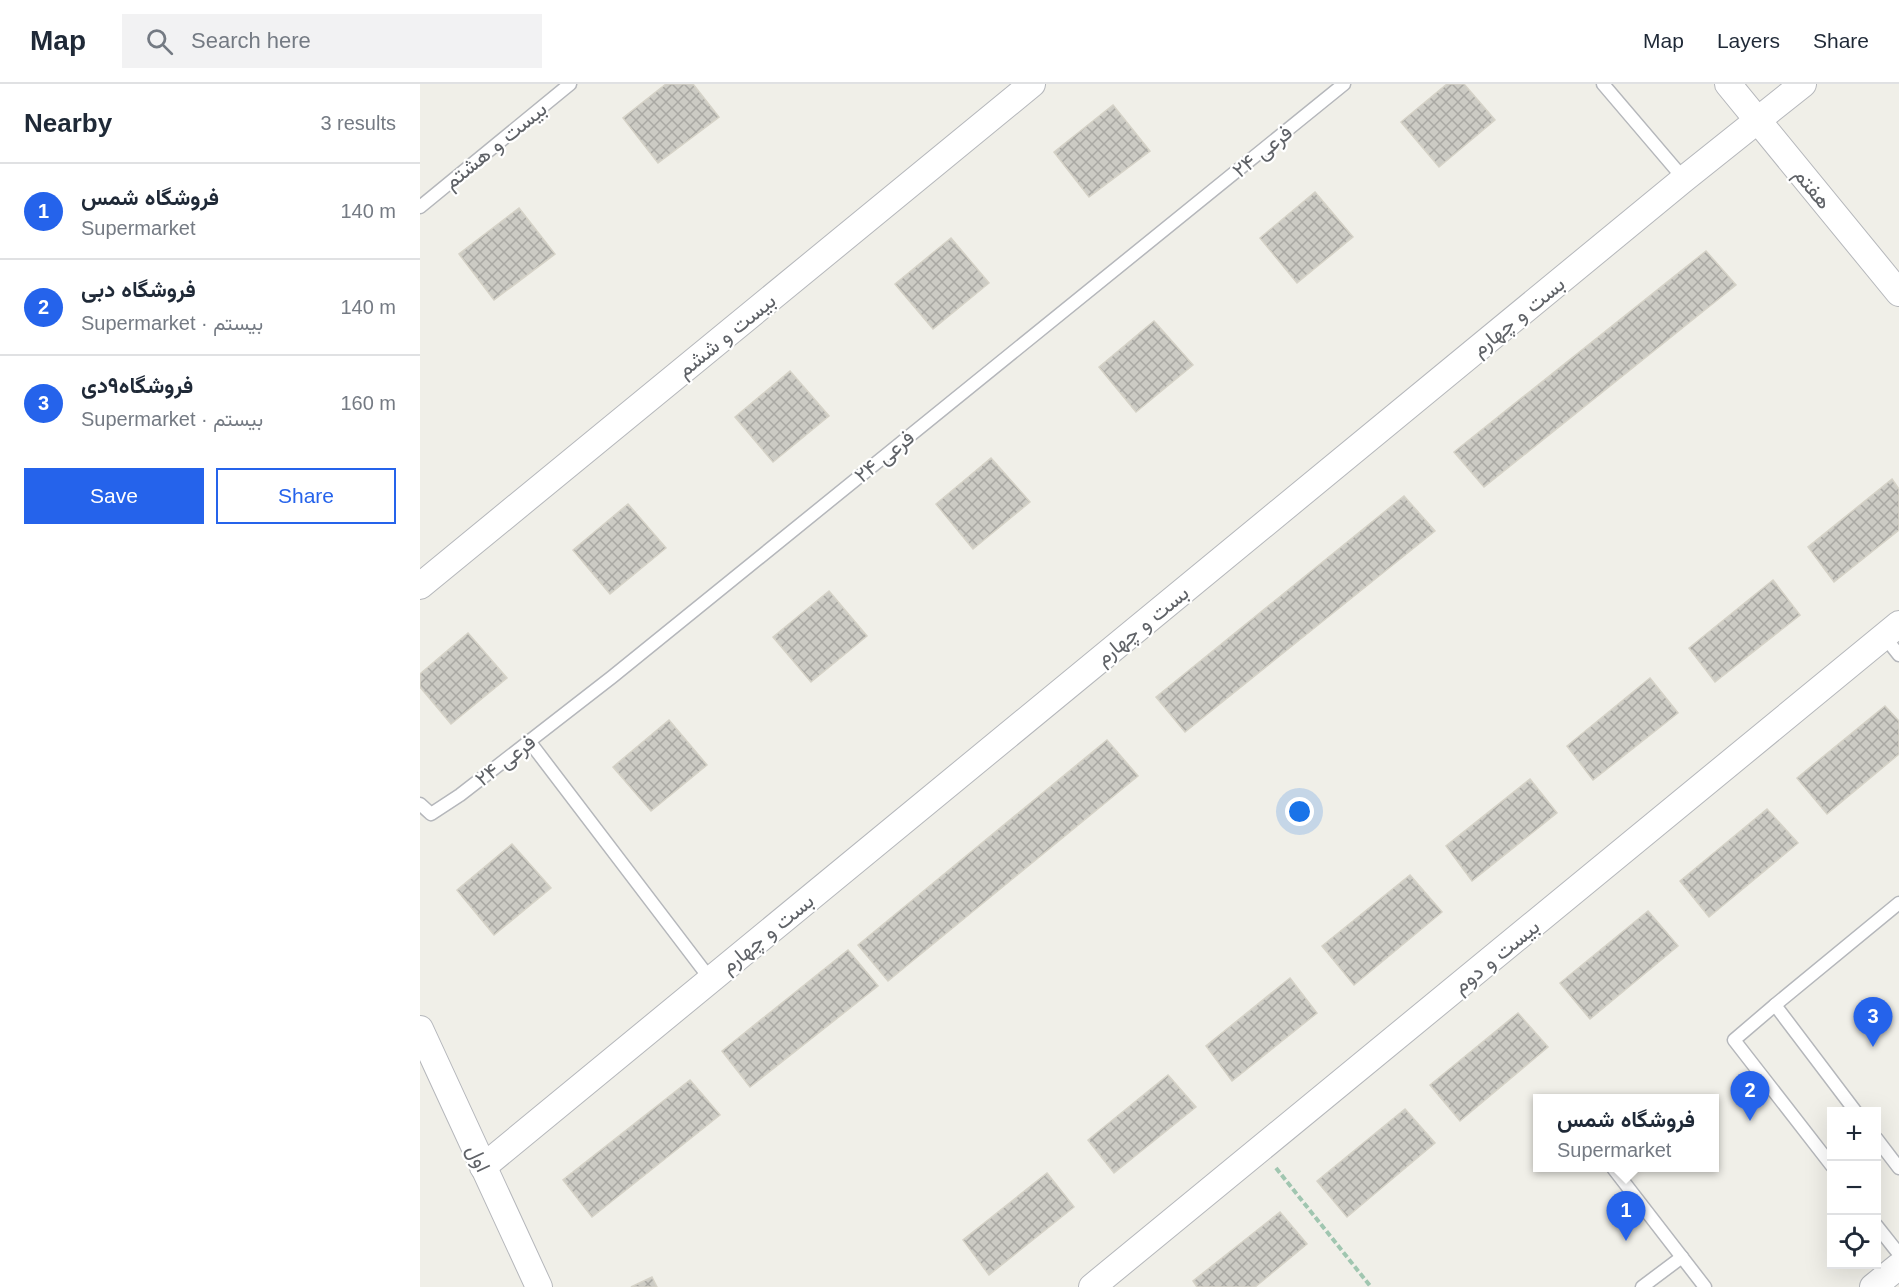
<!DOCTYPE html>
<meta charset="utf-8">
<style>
body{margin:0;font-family:Helvetica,Vazirmatn,sans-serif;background:#f2f2f3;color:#1f2937}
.controls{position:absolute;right:18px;bottom:18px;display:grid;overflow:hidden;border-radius:0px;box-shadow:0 6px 24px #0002}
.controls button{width:54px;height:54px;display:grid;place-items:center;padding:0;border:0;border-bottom:2px solid #e0e1e3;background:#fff;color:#1f2937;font:30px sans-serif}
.you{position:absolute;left:880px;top:728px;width:21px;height:21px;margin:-15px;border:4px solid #fff;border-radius:50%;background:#1a73e8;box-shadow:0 0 0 9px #1a73e833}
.badge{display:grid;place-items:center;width:39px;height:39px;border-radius:50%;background:#2563eb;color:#fff;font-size:20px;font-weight:700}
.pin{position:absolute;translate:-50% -50px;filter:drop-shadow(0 2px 3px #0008)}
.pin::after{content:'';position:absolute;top:32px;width:21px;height:18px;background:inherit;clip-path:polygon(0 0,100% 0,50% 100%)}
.popup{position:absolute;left:1113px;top:1010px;width:186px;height:78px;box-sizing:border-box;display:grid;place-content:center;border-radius:0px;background:#fff;filter:drop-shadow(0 2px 4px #0005);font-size:20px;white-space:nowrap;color:#747a83}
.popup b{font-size:22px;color:#1f2937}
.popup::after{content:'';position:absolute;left:50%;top:100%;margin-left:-12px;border:12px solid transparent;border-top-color:#fff}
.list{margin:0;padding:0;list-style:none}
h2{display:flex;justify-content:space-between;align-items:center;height:78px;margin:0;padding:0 24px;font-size:26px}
h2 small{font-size:20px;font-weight:400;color:#747a83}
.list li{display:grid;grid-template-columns:39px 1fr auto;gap:18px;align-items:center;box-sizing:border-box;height:96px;padding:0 24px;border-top:2px solid #e0e1e3}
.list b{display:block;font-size:22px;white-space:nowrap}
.list p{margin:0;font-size:20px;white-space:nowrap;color:#747a83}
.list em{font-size:20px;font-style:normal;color:#747a83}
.actions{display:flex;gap:12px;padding:18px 24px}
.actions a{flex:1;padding:14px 0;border:2px solid #2563eb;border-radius:0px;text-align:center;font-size:21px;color:#2563eb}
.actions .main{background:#2563eb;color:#fff}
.icon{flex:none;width:33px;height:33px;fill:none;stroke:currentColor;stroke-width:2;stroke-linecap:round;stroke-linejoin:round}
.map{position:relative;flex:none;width:1479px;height:1203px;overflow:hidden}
header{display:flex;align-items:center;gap:36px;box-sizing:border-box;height:84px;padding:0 30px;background:#fff;border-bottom:2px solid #e0e1e3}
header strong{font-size:28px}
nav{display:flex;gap:33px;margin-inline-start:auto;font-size:21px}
.search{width:420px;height:54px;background:#f2f2f3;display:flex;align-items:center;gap:15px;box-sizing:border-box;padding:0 21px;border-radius:0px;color:#747a83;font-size:22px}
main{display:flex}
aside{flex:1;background:#fff}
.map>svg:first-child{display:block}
.building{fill:url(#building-cross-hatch);stroke:#d5d2c7;stroke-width:1.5}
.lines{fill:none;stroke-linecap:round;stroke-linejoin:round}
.lane-casing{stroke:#b5b7bb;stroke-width:15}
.street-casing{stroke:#b5b7bb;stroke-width:28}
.path{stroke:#a0c6b0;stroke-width:4;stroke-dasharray:6 3;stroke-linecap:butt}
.lane{stroke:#fff;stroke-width:12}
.street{stroke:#fff;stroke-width:26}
.labels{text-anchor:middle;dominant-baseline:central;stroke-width:4.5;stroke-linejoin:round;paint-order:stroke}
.street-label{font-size:21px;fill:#5f6267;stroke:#fff}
</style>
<header>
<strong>Map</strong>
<div class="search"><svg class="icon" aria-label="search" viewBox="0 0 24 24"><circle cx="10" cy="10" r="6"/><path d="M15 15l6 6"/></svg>Search here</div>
<nav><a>Map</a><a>Layers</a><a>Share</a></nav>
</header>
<main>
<aside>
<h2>Nearby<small>3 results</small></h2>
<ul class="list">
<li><span class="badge">1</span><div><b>فروشگاه شمس</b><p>Supermarket</p></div><em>140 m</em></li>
<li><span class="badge">2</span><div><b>فروشگاه دبی</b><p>Supermarket · بیستم</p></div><em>140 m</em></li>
<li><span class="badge">3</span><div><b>فروشگاه۹دی</b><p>Supermarket · بیستم</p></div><em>160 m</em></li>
</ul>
<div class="actions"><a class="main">Save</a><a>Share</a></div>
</aside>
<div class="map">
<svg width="1479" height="1203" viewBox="0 0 1479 1203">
<defs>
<pattern id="building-cross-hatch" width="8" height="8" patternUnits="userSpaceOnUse" patternTransform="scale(1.5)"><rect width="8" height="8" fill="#cccbc4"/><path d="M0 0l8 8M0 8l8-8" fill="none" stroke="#a9a8a3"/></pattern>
</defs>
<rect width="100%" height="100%" fill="#f0efe8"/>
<!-- building -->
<g class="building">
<path d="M246,0H273L299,33L238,79L203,34Z"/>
<path d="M1027,0H1044L1075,36L1019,83L981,38Z"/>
<path d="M693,21L730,67L669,113L634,68Z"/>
<path d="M895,108L933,153L877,199L840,154Z"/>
<path d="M99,124L135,170L74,216L39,170Z"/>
<path d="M531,154L569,199L513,245L475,200Z"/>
<path d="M1286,167L1316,201L1064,403L1034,368Z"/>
<path d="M734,237L773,281L716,328L679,283Z"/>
<path d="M370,287L409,332L353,378L315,333Z"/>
<path d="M571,374L610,418L553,465L516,420Z"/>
<path d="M1472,395L1479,405V446L1414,498L1388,463Z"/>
<path d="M984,412L1015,447L765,648L736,613Z"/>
<path d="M208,420L246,464L190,510L153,466Z"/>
<path d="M1353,496L1380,531L1295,598L1269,564Z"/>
<path d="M409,507L447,552L391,598L353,553Z"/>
<path d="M48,549L87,594L31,640L0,603V590Z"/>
<path d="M1230,594L1258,629L1173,696L1147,662Z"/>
<path d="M1465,622L1479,637V670L1407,730L1377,694Z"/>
<path d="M249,636L287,681L231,727L193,683Z"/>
<path d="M687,656L718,692L468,897L438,861Z"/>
<path d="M1110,695L1137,729L1052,797L1026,762Z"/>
<path d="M1347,725L1378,759L1289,833L1260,797Z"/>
<path d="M92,760L131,804L74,851L37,806Z"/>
<path d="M990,791L1022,828L934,901L902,862Z"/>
<path d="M1228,827L1258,862L1170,935L1140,899Z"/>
<path d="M428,866L458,902L330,1003L302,967Z"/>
<path d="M870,894L897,929L812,997L786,962Z"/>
<path d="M1098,929L1128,963L1040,1037L1010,1001Z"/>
<path d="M748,991L776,1023L694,1089L668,1056Z"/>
<path d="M270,996L300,1031L172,1133L143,1096Z"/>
<path d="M985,1025L1015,1059L927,1133L897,1097Z"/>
<path d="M627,1089L654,1123L569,1191L543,1156Z"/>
<path d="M860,1128L887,1160L835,1203H777L773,1197Z"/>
<path d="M232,1193L237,1203H211Z"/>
</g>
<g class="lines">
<defs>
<g id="lane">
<path d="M1183,0L1264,95"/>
<path d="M0,123L150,0"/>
<path d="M1464,552L1479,571"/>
<path d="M109,657L291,896"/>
<path d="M0,720L11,730L40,711L192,593L924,0"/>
<path d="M1355,921L1314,956L1412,1082"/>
<path d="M1436,1028L1355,921L1479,819"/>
<path d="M1456,1054L1479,1084"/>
<path d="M1193,1084L1285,1203"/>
<path d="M1456,1141L1479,1170"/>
<path d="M1222,1203L1262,1173"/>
</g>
<g id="street">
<path d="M1308,0L1479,209"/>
<path d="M0,502L612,0"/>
<path d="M0,945L119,1203"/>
<path d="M63,1083L1264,95L1383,0"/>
<path d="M672,1203L1479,540"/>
<path d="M1453,1203L1479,1182"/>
</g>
</defs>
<!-- lane casing -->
<use href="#lane" class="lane-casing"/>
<!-- street casing -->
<use href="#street" class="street-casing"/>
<!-- path -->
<path class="path" d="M856,1084L951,1203"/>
<!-- lane -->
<use href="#lane" class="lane"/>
<!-- street -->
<use href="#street" class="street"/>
</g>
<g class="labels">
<!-- street labels -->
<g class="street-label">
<text transform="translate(75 61) rotate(-39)">بیست و هشتم</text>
<text transform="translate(842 67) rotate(-39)">فرعی ۲۴</text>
<text transform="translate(1393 104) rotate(51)">هفتم</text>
<text transform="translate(1098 232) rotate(-39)">بست و چهارم</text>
<text transform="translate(306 251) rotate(-39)">بیست و ششم</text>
<text transform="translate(464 372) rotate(-39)">فرعی ۲۴</text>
<text transform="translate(722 541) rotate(-39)">بست و چهارم</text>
<text transform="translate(85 676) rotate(-38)">فرعی ۲۴</text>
<text transform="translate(347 849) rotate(-39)">بست و چهارم</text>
<text transform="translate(1076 872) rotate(-39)">بیست و دوم</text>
<text transform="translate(59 1074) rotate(65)">اول</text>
</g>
</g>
</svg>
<div class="controls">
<button>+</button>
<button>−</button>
<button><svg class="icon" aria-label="locate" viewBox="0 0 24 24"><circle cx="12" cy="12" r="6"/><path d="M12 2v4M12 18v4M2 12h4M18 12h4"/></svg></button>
</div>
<div class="you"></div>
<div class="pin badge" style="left:1206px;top:1157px">1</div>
<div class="popup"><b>فروشگاه شمس</b>Supermarket</div>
<div class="pin badge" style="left:1330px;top:1037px">2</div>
<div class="pin badge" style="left:1453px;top:963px">3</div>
</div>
</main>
